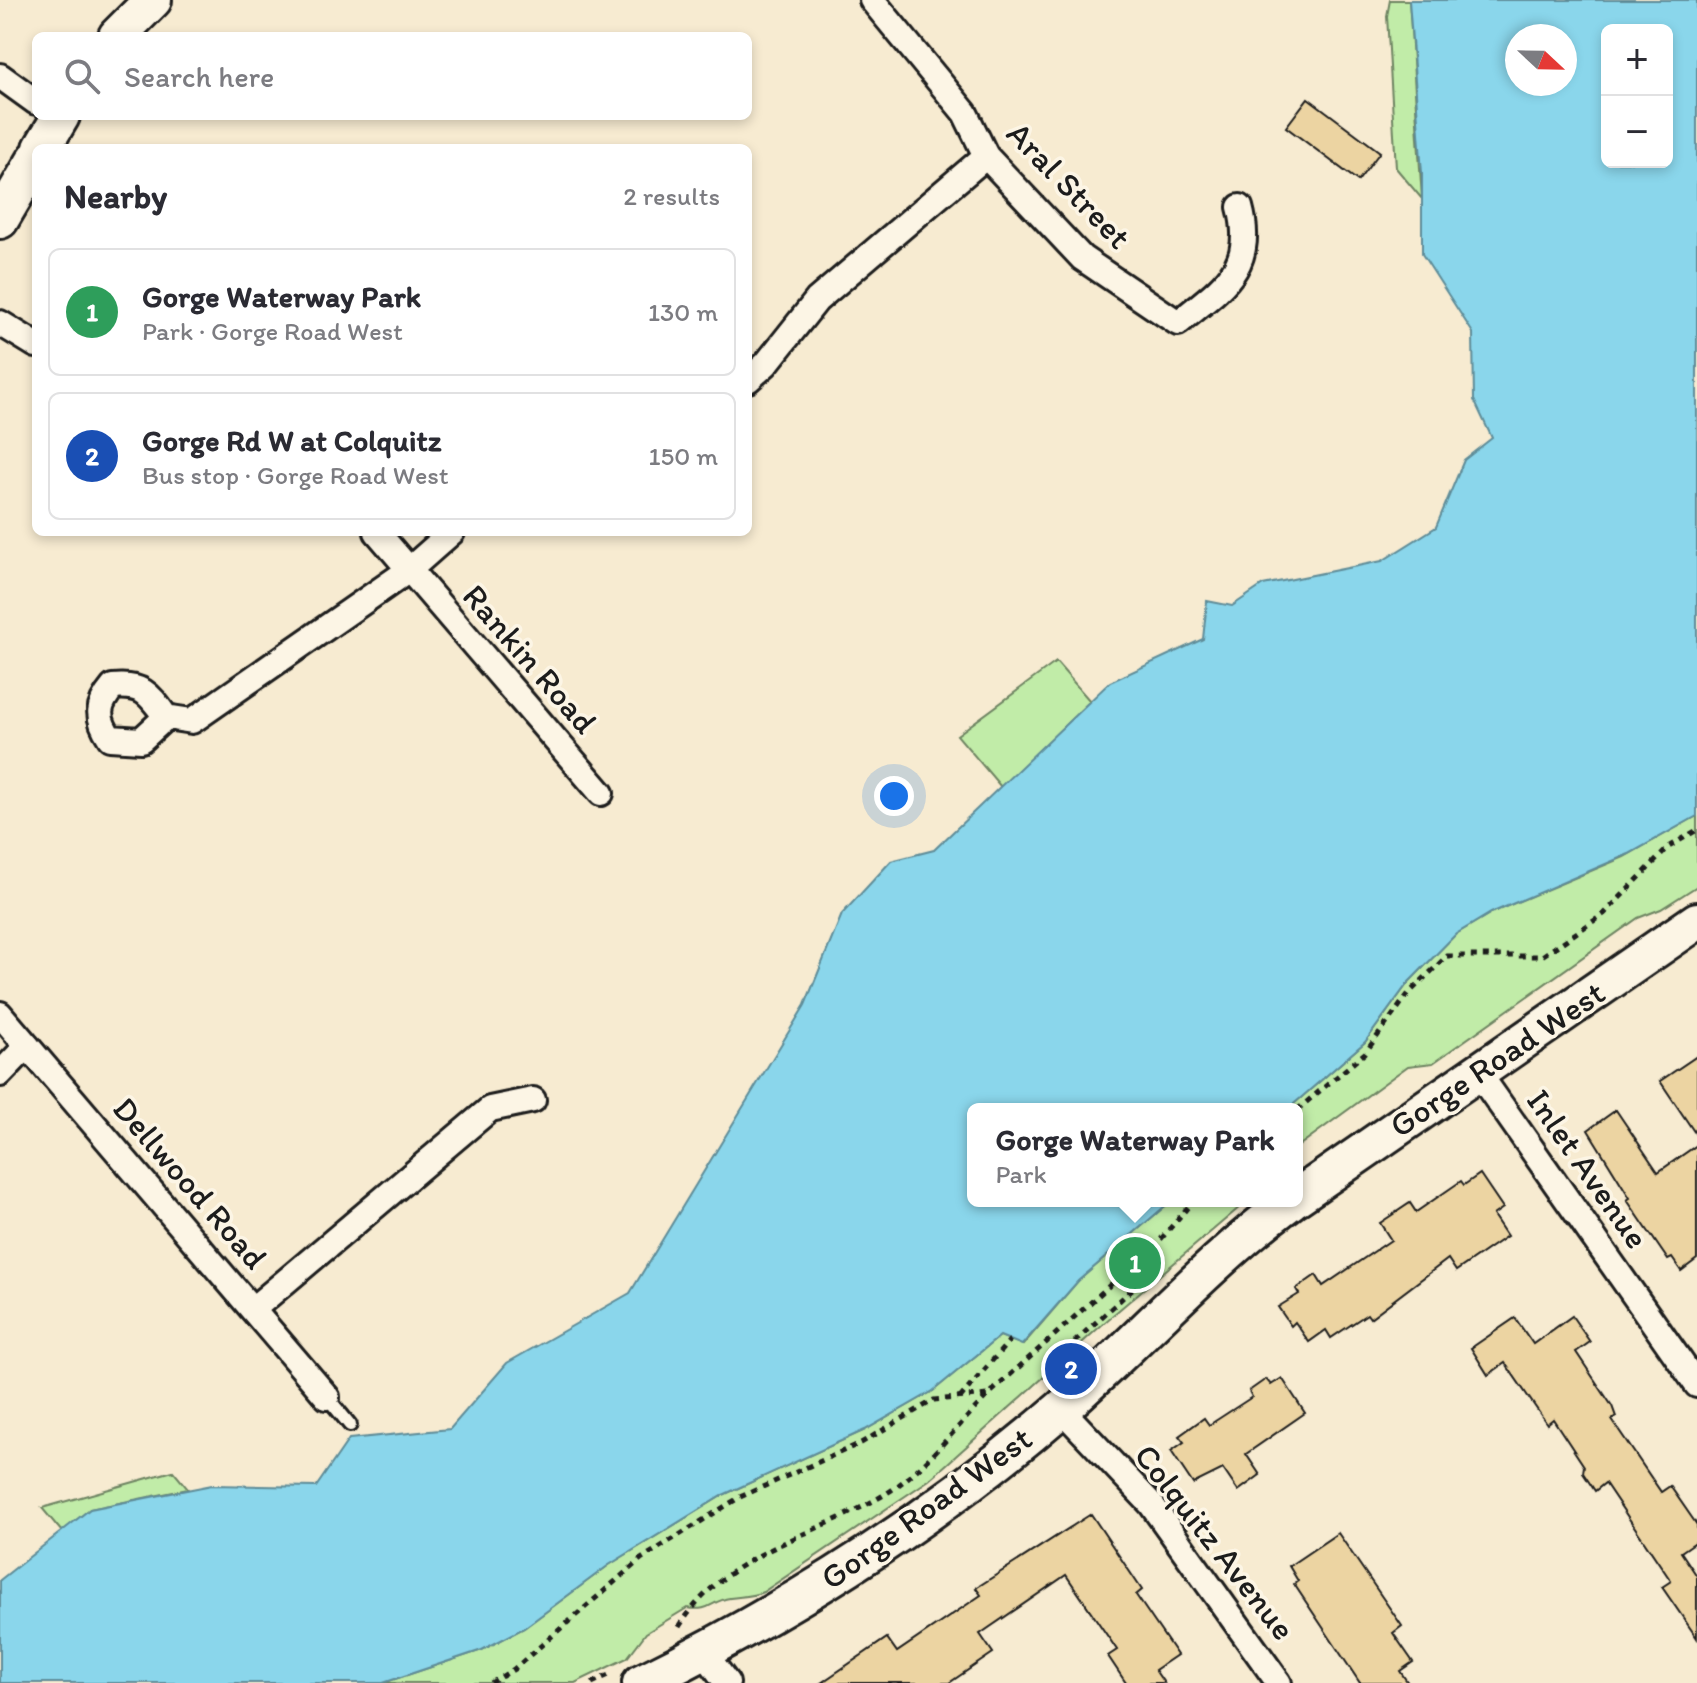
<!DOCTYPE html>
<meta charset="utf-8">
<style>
body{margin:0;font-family:Itim,sans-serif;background:#f7f7f7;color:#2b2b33}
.controls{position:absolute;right:24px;top:24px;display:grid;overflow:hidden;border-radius:12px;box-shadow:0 4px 12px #0003}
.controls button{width:72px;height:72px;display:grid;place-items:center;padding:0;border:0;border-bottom:2px solid #e1e1e2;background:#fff;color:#2b2b33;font:40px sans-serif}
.compass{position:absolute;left:1505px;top:24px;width:72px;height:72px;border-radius:50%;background:#fff;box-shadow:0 4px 12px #0003;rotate:112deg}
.you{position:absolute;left:894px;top:796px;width:28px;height:28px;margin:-20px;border:6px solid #fff;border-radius:50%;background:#1a73e8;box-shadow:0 0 0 12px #1a73e833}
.badge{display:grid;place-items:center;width:52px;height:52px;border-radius:50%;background:#1c1c1c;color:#fff;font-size:26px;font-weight:700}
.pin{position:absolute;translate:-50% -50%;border:4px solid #fff;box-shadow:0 2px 8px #0006}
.popup{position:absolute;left:967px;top:1103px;width:336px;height:104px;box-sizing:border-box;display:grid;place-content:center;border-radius:12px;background:#fff;filter:drop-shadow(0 2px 6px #0005);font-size:26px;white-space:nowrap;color:#7c7c81}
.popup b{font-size:30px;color:#2b2b33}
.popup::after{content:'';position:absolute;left:50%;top:100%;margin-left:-16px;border:16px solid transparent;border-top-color:#fff}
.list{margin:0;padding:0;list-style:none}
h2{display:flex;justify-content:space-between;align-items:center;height:104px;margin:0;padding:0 32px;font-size:34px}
h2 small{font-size:26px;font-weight:400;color:#7c7c81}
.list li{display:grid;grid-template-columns:52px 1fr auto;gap:24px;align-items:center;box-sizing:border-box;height:128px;margin:0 16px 16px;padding:0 16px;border:2px solid #e1e1e2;border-radius:12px}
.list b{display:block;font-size:30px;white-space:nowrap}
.list p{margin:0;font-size:26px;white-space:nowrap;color:#7c7c81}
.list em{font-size:26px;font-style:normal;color:#7c7c81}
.icon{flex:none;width:44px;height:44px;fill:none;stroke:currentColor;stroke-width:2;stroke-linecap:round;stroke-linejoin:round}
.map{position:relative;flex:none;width:1697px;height:1683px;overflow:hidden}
.search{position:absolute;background:#fff;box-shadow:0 4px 12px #0003;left:32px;top:32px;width:720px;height:88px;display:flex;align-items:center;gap:20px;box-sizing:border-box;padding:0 28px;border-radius:12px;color:#7c7c81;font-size:30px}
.panel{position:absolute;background:#fff;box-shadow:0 4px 12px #0003;left:32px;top:144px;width:720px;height:392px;border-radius:12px}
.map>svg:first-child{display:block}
.green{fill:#c1eca8;stroke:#6e8462;stroke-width:2}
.water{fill:#8ad6eb;stroke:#5e8c98;stroke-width:2;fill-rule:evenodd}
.building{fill:#ecd4a2;stroke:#1c1c1c;stroke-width:2}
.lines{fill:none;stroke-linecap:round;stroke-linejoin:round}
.service-casing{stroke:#1c1c1c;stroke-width:18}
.minor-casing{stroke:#1c1c1c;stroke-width:30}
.secondary-casing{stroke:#1c1c1c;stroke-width:42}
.path{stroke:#1c1c1c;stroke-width:5;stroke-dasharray:6 6;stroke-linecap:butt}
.service{stroke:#fcf5e5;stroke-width:12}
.minor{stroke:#fcf5e5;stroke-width:24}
.secondary{stroke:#fcf5e5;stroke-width:36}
.labels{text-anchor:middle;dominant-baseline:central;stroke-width:7;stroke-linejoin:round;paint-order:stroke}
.street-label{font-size:34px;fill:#1c1c1c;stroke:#fcf5e5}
</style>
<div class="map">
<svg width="1697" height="1683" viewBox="0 0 1697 1683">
<rect width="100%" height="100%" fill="#f7ebd1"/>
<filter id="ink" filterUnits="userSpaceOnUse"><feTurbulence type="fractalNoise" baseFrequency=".0125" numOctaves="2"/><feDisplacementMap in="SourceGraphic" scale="16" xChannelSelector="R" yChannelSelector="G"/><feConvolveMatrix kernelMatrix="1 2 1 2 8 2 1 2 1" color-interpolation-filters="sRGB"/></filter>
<g filter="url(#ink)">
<!-- green -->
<g class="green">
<path d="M1390,0H1409L1422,199L1396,168L1387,16Z"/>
<path d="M1056,662L1090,701L1001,787L957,735Z"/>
<path d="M1697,816V886L1661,909L1638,918L1433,1063L1408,1066L1297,1147V1109H1288L1365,1042L1408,983L1456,934L1491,913L1624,857Z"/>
<path d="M1171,1201H1247L1113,1315L929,1480L763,1592C751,1597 742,1596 730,1598C710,1601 711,1612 687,1608L646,1633L627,1658L575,1683H383L482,1650L524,1628L609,1565L723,1495L865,1430L933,1391L1000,1336L1023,1345L1078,1281Z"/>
<path d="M173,1471L188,1489L90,1509L62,1532L42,1508Z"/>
</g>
<!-- water -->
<path class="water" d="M1409,0H1697V816L1629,854L1491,913L1456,934L1408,983L1365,1042L1288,1109H973V1201H1171L1078,1281L1022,1345L1000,1336L933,1391L865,1430L723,1495L609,1565L524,1628L482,1650L383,1683H0V1580L90,1509L212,1485L316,1487L349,1439L450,1429L507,1363L630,1293L805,1005L842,914L891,861L934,850L1110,682L1203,639L1207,601L1232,606L1263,585L1382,561L1436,527L1464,460L1492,438L1474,400L1473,333L1422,254V173ZM1607,30H1667V162H1607ZM1517,36H1565V84H1517Z"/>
<!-- building -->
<g class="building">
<path d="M1308,98L1380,152L1358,181L1286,127Z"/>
<path d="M1697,1056V1136L1660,1081Z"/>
<path d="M1616,1110L1658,1172L1697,1145V1259L1681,1271L1672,1258L1668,1260L1627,1200L1630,1198L1588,1130Z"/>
<path d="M1480,1174L1503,1208L1493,1215L1507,1236L1456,1271L1448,1259L1370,1318L1367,1314L1331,1338L1326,1330L1309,1342L1295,1322L1291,1326L1278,1307L1299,1294L1296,1289L1316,1275L1323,1286L1391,1240L1380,1223L1410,1203L1416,1212L1461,1181L1464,1185Z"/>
<path d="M1572,1316L1590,1342L1576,1352L1612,1406L1616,1417L1612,1420L1661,1492L1670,1486L1697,1525V1541L1681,1552L1697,1576V1638L1662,1587L1671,1581L1605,1483L1595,1491L1583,1473L1584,1466L1553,1419L1547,1424L1505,1363L1488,1375L1471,1348L1515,1318L1533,1344Z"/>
<path d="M1282,1378L1305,1413L1246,1454L1260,1475L1238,1491L1223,1469L1193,1484L1171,1451L1184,1442L1179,1436L1204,1418L1209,1425L1252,1397L1249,1391L1266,1379L1271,1385Z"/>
<path d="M1091,1514L1142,1590L1136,1595L1177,1655L1155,1670L1164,1683H1126L1108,1656L1117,1650L1066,1575L980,1634L993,1653L949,1683H821L887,1638L897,1652L981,1595L976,1588Z"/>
<path d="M1338,1533L1402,1626L1393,1633L1413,1662L1400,1671L1408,1683H1360L1294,1584L1298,1581L1289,1566Z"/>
</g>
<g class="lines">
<defs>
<path id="service" d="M327,1397L350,1425"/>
<g id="minor">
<path d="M872,0L965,113L986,156L1082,258L1178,323C1220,288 1257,269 1240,207"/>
<path d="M0,76L36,102"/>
<path d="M0,323L36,345"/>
<path d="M748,380L766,364L817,300L986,156"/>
<path d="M377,532L601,793"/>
<path d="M166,717L141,740L110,738C96,717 97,706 113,687C143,684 149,694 166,717L192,721L409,570L452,532"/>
<path d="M0,1014L327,1397"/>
<path d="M1477,1071L1697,1385"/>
<path d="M0,1074L27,1046"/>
<path d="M253,1309L490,1109L533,1100"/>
<path d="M1061,1409L1151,1504L1279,1683"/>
<path d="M703,1651L727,1683"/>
</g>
<g id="secondary">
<path d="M117,36L153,0"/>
<path d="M42,148L61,116"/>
<path d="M0,220L36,159"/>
<path d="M1297,1197L1697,921"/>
<path d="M641,1683C792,1609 935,1518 1062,1408C1140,1340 1208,1262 1291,1201"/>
</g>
</defs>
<!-- service casing -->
<use href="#service" class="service-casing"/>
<!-- minor casing -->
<use href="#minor" class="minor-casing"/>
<!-- secondary casing -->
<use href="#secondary" class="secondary-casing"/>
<!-- path -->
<g class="path">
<path d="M1297,1110L1365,1053L1409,993L1447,956H1542L1604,914L1669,847L1697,830"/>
<path d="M1045,1379L1059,1356L1140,1282L1153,1279"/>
<path d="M960,1398L1010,1340"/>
<path d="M679,1627C727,1551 809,1539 882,1496C922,1473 955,1428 988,1395"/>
<path d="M491,1683L514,1669L641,1559L740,1497L861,1443L934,1400L988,1395L1161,1239L1193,1201"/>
<path d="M592,1683L613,1673"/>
</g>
<!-- service -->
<use href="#service" class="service"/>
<!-- minor -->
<use href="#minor" class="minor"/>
<!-- secondary -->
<use href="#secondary" class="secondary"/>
</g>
</g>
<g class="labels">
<!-- street labels -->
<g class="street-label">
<text transform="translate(1069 185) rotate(46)">Aral Street</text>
<text transform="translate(530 659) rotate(49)">Rankin Road</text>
<text transform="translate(1497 1059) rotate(-34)">Gorge Road West</text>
<text transform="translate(1588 1169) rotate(55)">Inlet Avenue</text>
<text transform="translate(190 1183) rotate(49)">Dellwood Road</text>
<text transform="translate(926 1508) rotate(-36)">Gorge Road West</text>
<text transform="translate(1215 1542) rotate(52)">Colquitz Avenue</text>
</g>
</g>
</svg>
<div class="controls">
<button>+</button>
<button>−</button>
</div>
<svg class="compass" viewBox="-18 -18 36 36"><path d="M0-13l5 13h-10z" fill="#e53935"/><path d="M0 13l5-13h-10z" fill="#7c7c81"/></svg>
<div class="you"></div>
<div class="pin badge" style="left:1135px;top:1263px;background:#2e9e5b">1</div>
<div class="popup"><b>Gorge Waterway Park</b>Park</div>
<div class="pin badge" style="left:1071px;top:1369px;background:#1a4fb4">2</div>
<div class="search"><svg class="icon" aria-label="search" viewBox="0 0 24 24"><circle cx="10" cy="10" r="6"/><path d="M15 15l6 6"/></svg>Search here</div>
<section class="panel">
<h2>Nearby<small>2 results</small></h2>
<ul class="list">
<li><span class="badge" style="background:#2e9e5b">1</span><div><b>Gorge Waterway Park</b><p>Park · Gorge Road West</p></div><em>130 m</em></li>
<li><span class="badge" style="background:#1a4fb4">2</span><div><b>Gorge Rd W at Colquitz</b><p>Bus stop · Gorge Road West</p></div><em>150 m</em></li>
</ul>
</section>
</div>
